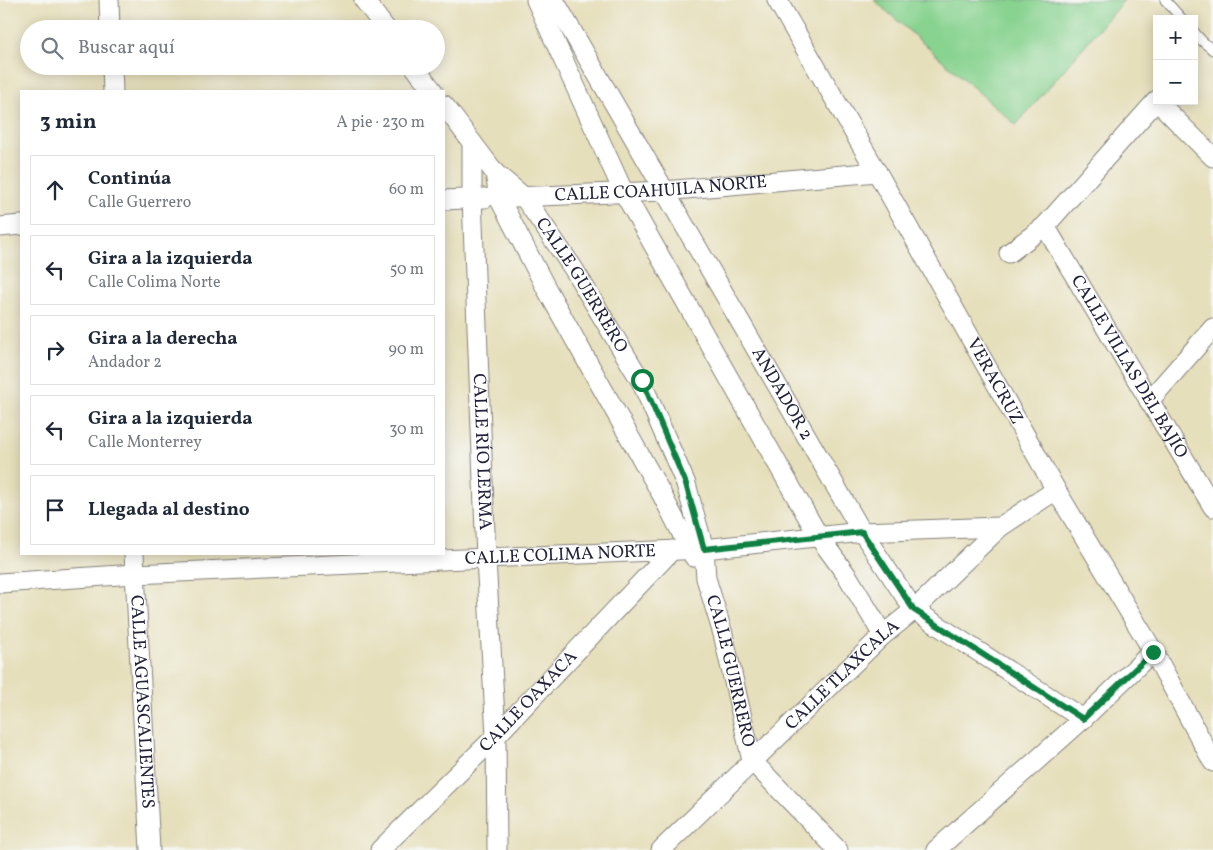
<!DOCTYPE html>
<html lang="es">
<meta charset="utf-8">
<style>
body{margin:0;font-family:Vollkorn,serif;background:#f6f6f7;color:#1f2937}
.controls{position:absolute;right:15px;top:15px;display:grid;overflow:hidden;border-radius:0px;box-shadow:0 2px 12px #0003}
.controls button{width:45px;height:45px;display:grid;place-items:center;padding:0;border:0;border-bottom:1px solid #e0e1e3;background:#fff;color:#1f2937;font:25px sans-serif}
.stop{position:absolute;width:15px;height:15px;margin:-11px;border:4px solid #0b8043;border-radius:50%;background:#fff}
.stop.end{background:#0b8043;border-color:#fff;box-shadow:0 1px 5px #0008}
.list{margin:0;padding:0;list-style:none}
h2{display:flex;justify-content:space-between;align-items:center;height:65px;margin:0;padding:0 20px;font-size:21px}
h2 small{font-size:16px;font-weight:400;color:#747a83}
.list li{display:grid;grid-template-columns:32px 1fr auto;gap:15px;align-items:center;box-sizing:border-box;height:70px;margin:0 10px 10px;padding:0 10px;border:1px solid #e0e1e3;border-radius:0px}
.list b{display:block;font-size:19px;white-space:nowrap}
.list p{margin:0;font-size:16px;white-space:nowrap;color:#747a83}
.list em{font-size:16px;font-style:normal;color:#747a83}
.icon{flex:none;width:28px;height:28px;fill:none;stroke:currentColor;stroke-width:2;stroke-linecap:round;stroke-linejoin:round}
.map{position:relative;flex:none;width:1213px;height:850px;overflow:hidden}
.search{position:absolute;background:#fff;box-shadow:0 2px 12px #0003;left:20px;top:20px;width:425px;height:55px;display:flex;align-items:center;gap:12px;box-sizing:border-box;padding:0 18px;border-radius:28px;color:#747a83;font-size:19px}
.panel{position:absolute;background:#fff;box-shadow:0 2px 12px #0003;left:20px;top:90px;width:425px;height:465px;border-radius:0px}
.map>svg:first-child{display:block}
.green{fill:#88d390;stroke:#557a66}
.lines{fill:none;stroke-linecap:round;stroke-linejoin:round}
.lane-casing{stroke:#84807b;stroke-width:11}
.street-casing{stroke:#84807b;stroke-width:21}
.lane{stroke:#fff;stroke-width:9}
.street{stroke:#fff;stroke-width:19}
.route{stroke:#0b8043;stroke-width:6}
.labels{text-anchor:middle;dominant-baseline:central;stroke-width:4;stroke-linejoin:round;paint-order:stroke}
.street-label{font-size:18px;fill:#22223b;stroke:#f6f6f2}
</style>
<div class="map">
<svg width="1213" height="850" viewBox="0 0 1213 850">
<rect width="100%" height="100%" fill="#f6f6f2"/>
<filter id="ink" filterUnits="userSpaceOnUse"><feTurbulence type="fractalNoise" baseFrequency=".02" numOctaves="2"/><feDisplacementMap in="SourceGraphic" scale="10" xChannelSelector="R" yChannelSelector="G"/><feConvolveMatrix kernelMatrix="1 2 1 2 8 2 1 2 1" color-interpolation-filters="sRGB"/></filter>
<filter id="wash" filterUnits="userSpaceOnUse"><feTurbulence type="fractalNoise" baseFrequency=".0096" numOctaves="4" result="noise"/><feDisplacementMap in="SourceGraphic" scale="20" xChannelSelector="R" yChannelSelector="G"/><feGaussianBlur stdDeviation="1.12" result="paint"/><feColorMatrix in="noise" values="0 0 0 0 0 0 0 0 0 0 0 0 0 0 0 0 0 1.4 0 .05"/><feComposite in="paint" operator="in"/></filter>
<g filter="url(#wash)">
<rect width="100%" height="100%" fill="#e6dfbb"/>
<!-- green -->
<path class="green" d="M874,0H1124L1016,125Z"/>
</g>
<g filter="url(#ink)">
<g class="lines">
<defs>
<g id="lane">
<path d="M1165,0L1182,19"/>
<path d="M1194,32L1202,41L1213,50"/>
</g>
<g id="street">
<path d="M109,0L110,29"/>
<path d="M364,0L386,29"/>
<path d="M536,0L624,193L819,537L848,577L883,635"/>
<path id="s1" d="M554,0L862,532L914,610L1083,719"/>
<path id="s2" d="M777,0L877,172L1056,490L1153,651L1213,762"/>
<path d="M112,66L113,91"/>
<path d="M414,66L433,91"/>
<path d="M1157,101L1213,157"/>
<path id="s3" d="M444,105L495,173L524,197L573,268L641,381L686,484L704,549L706,578L723,634L752,761L838,850"/>
<path id="s4" d="M472,143V198L486,558L496,736L497,850"/>
<path d="M495,173L499,198L546,288L661,493L694,557"/>
<path id="s5" d="M515,197L664,191L877,172"/>
<path d="M444,200L485,198"/>
<path id="s6" d="M1045,226L1213,507"/>
<path d="M0,227L21,225"/>
<path d="M1009,253L1045,226L1157,100"/>
<path d="M1149,401L1213,328"/>
<path id="s7" d="M134,554L150,850"/>
<path id="s8" d="M0,583L135,574L486,558L704,549L862,532L1000,527"/>
<path id="s9" d="M380,850L496,736L672,550"/>
<path id="s10" d="M661,850L883,635L914,610L1000,527L1056,490"/>
<path d="M936,850L1083,719L1153,651"/>
</g>
</defs>
<!-- lane casing -->
<use href="#lane" class="lane-casing"/>
<!-- street casing -->
<use href="#street" class="street-casing"/>
<!-- lane -->
<use href="#lane" class="lane"/>
<!-- street -->
<use href="#street" class="street"/>
</g>
</g>
<g class="lines" filter="url(#ink)">
<!-- route -->
<path class="route" d="M642,380L686,484L704,549L862,532L914,610L1083,719L1153,652"/>
</g>
<g class="labels">
<!-- street labels -->
<g class="street-label">
<text stroke="none"><textPath href="#s5" startOffset="146">CALLE COAHUILA NORTE</textPath></text>
<text stroke="none"><textPath href="#s3" startOffset="228">CALLE GUERRERO</textPath></text>
<text stroke="none"><textPath href="#s6" startOffset="164">CALLE VILLAS DEL BAJÍO</textPath></text>
<text stroke="none"><textPath href="#s2" startOffset="439">VERACRUZ</textPath></text>
<text stroke="none"><textPath href="#s1" startOffset="455">ANDADOR 2</textPath></text>
<text stroke="none"><textPath href="#s4" startOffset="309">CALLE RÍO LERMA</textPath></text>
<text stroke="none"><textPath href="#s8" startOffset="561">CALLE COLIMA NORTE</textPath></text>
<text stroke="none"><textPath href="#s3" startOffset="646">CALLE GUERRERO</textPath></text>
<text stroke="none"><textPath href="#s10" startOffset="252">CALLE TLAXCALA</textPath></text>
<text stroke="none"><textPath href="#s7" startOffset="148">CALLE AGUASCALIENTES</textPath></text>
<text stroke="none"><textPath href="#s9" startOffset="210">CALLE OAXACA</textPath></text>
</g>
</g>
</svg>
<div class="controls">
<button>+</button>
<button>−</button>
</div>
<div class="stop" style="left:642px;top:380px"></div>
<div class="stop end" style="left:1153px;top:652px"></div>
<div class="search"><svg class="icon" aria-label="search" viewBox="0 0 24 24"><circle cx="10" cy="10" r="6"/><path d="M15 15l6 6"/></svg>Buscar aquí</div>
<section class="panel">
<h2>3 min<small>A pie · 230 m</small></h2>
<ul class="list">
<li><svg class="icon" aria-label="ahead" viewBox="0 0 24 24"><path d="M12 20V5M6 11l6-6 6 6"/></svg><div><b>Continúa</b><p>Calle Guerrero</p></div><em>60 m</em></li>
<li><svg class="icon" aria-label="left" viewBox="0 0 24 24"><path d="M17 20v-9H6M10 6l-5 5 5 5"/></svg><div><b>Gira a la izquierda</b><p>Calle Colima Norte</p></div><em>50 m</em></li>
<li><svg class="icon" aria-label="right" viewBox="0 0 24 24"><path d="M7 20v-9h11M14 6l5 5-5 5"/></svg><div><b>Gira a la derecha</b><p>Andador 2</p></div><em>90 m</em></li>
<li><svg class="icon" aria-label="left" viewBox="0 0 24 24"><path d="M17 20v-9H6M10 6l-5 5 5 5"/></svg><div><b>Gira a la izquierda</b><p>Calle Monterrey</p></div><em>30 m</em></li>
<li><svg class="icon" aria-label="arrive" viewBox="0 0 24 24"><path d="M6 21V4h12l-3 4 3 4H6"/></svg><div><b>Llegada al destino</b></div></li>
</ul>
</section>
</div>
